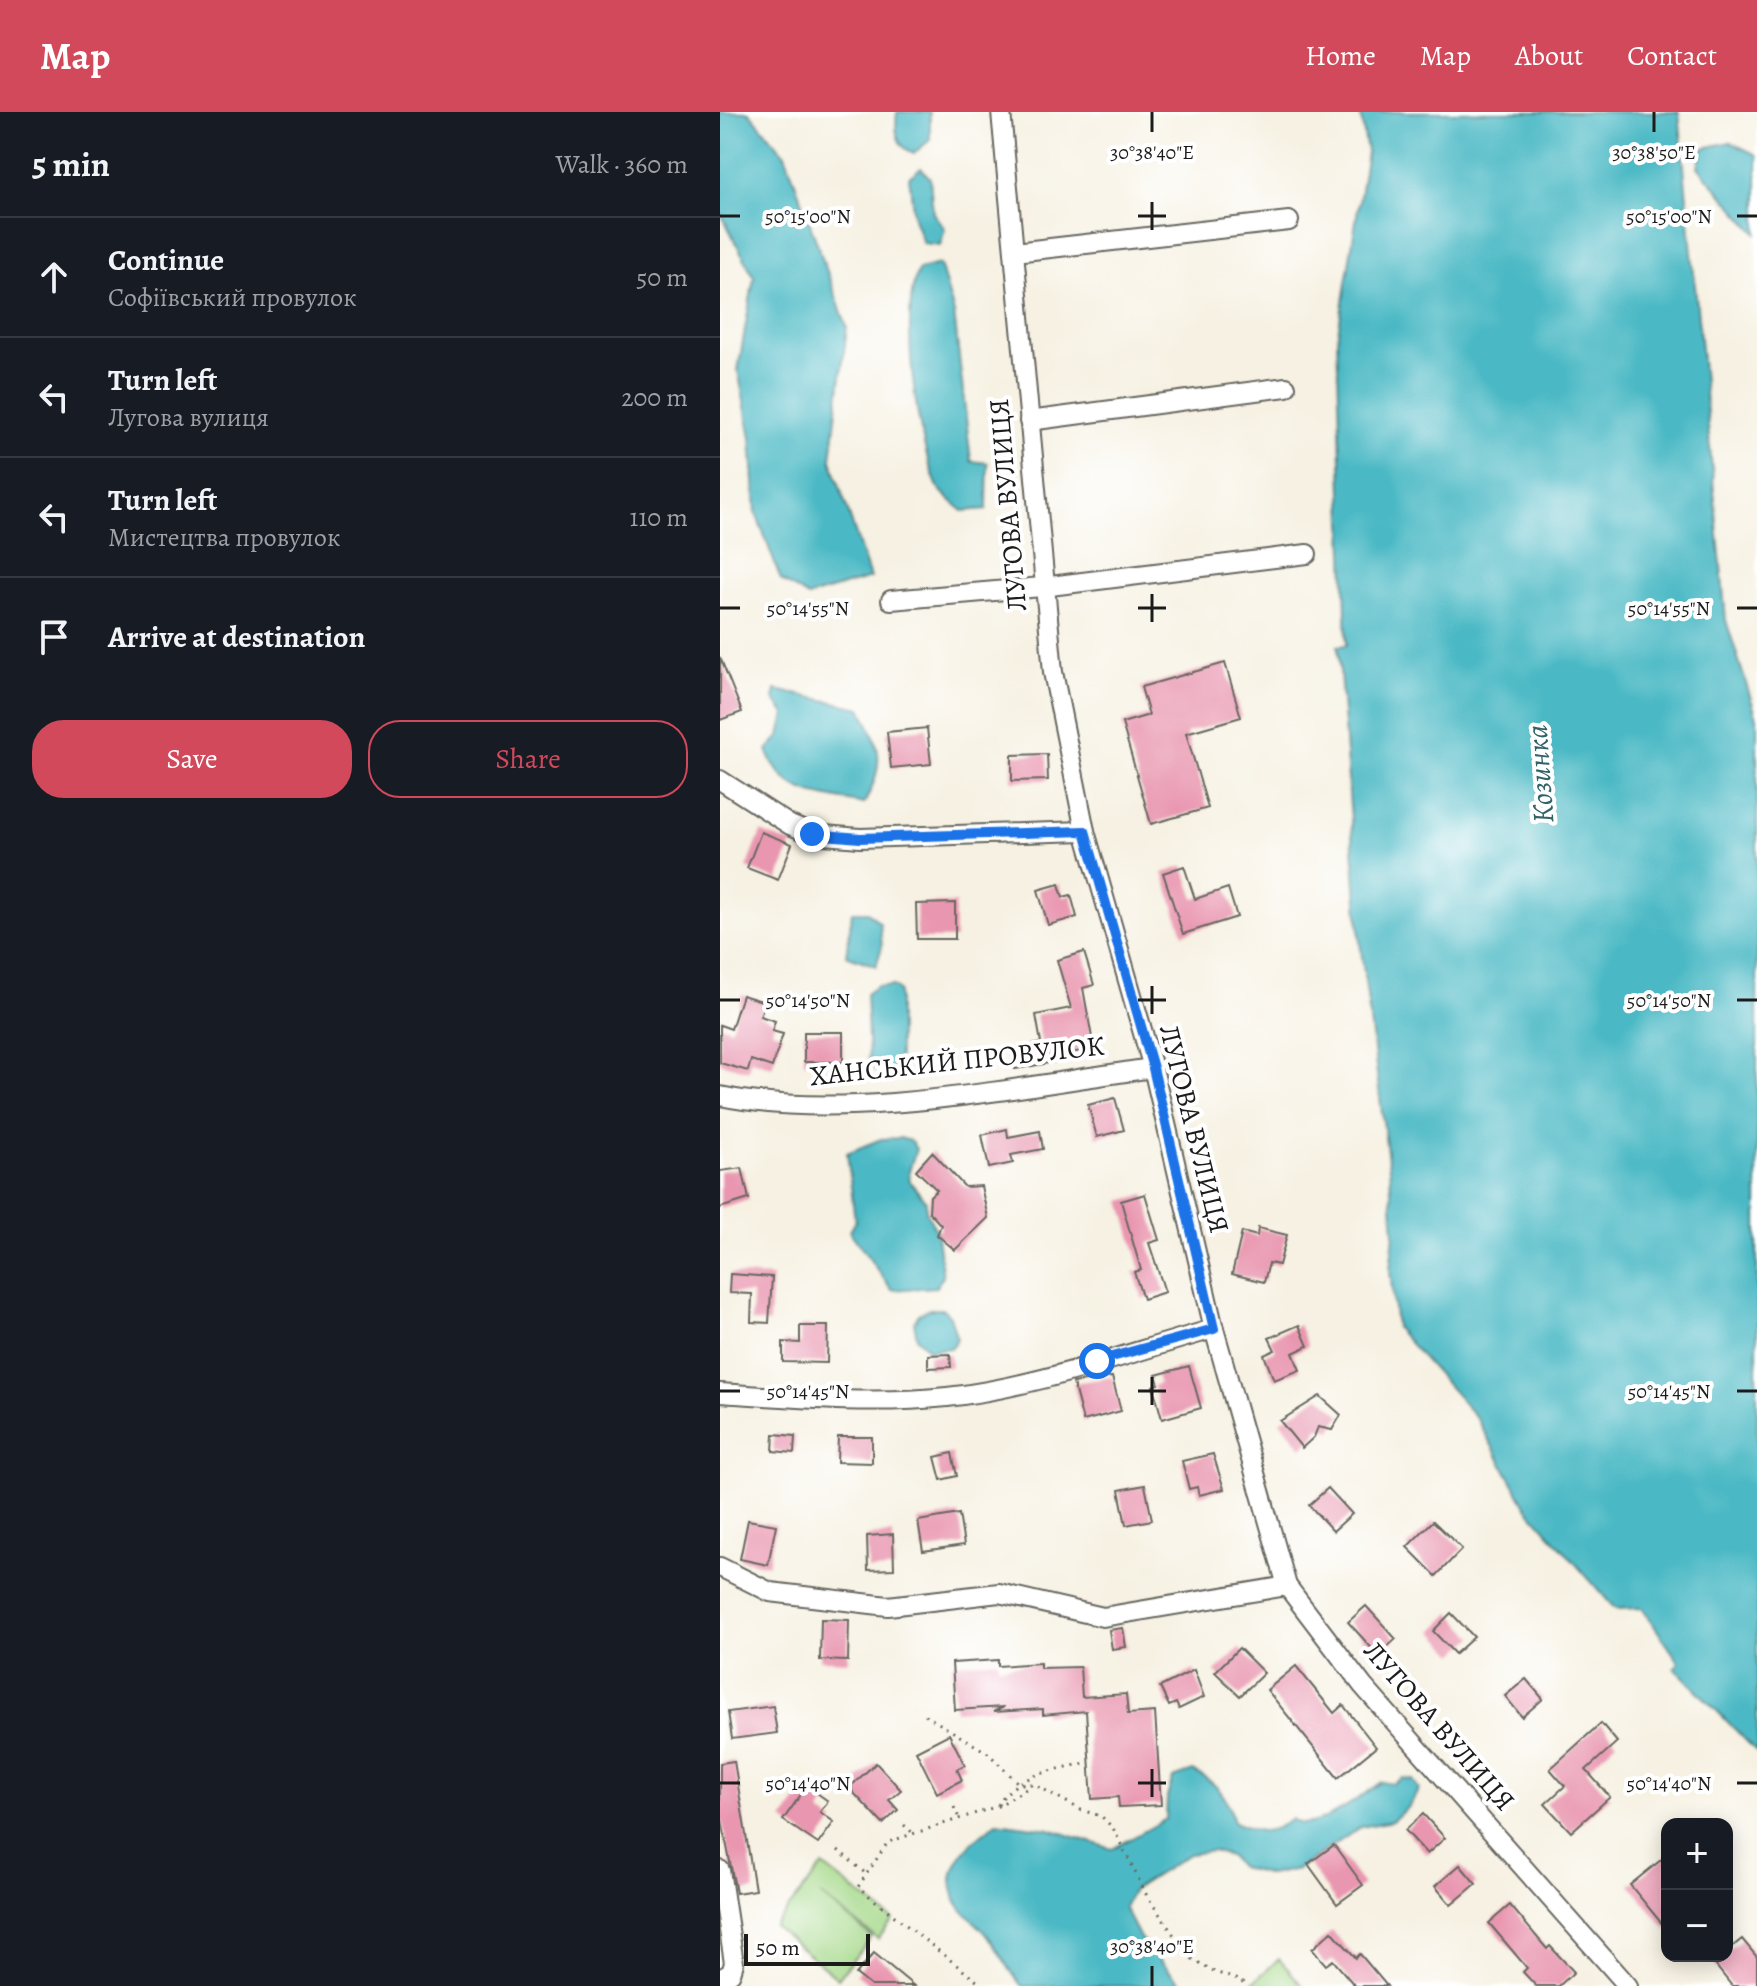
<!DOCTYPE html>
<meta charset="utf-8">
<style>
body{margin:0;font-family:Alegreya,serif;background:#20242c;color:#f1f3f6}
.controls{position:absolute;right:24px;bottom:24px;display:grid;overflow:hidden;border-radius:16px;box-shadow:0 4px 20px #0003}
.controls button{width:72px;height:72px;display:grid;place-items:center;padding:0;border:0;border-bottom:2px solid #363941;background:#171b24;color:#f1f3f6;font:40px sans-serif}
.scale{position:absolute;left:24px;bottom:20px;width:126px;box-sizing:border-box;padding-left:8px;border:4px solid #1c1c1c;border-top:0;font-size:22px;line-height:28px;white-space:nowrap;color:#1c1c1c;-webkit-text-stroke:6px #fff;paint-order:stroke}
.stop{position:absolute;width:24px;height:24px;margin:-18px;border:6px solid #1a73e8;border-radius:50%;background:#fff}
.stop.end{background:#1a73e8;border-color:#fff;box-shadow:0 2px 8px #0008}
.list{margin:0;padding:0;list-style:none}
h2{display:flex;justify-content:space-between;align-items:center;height:104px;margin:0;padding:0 32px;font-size:34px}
h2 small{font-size:26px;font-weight:400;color:#9ea1a6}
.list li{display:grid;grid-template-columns:52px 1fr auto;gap:24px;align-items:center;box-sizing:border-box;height:120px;padding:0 32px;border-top:2px solid #363941}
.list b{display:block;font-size:30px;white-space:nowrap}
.list p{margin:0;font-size:26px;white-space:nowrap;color:#9ea1a6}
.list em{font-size:26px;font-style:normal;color:#9ea1a6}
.actions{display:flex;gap:16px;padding:24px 32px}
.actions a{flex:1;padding:18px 0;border:2px solid #d1495b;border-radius:32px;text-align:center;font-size:28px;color:#d1495b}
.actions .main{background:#d1495b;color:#fff}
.icon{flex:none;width:44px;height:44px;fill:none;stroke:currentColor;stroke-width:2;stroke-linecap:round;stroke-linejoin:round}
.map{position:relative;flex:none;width:1037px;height:1874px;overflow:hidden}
header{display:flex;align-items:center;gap:48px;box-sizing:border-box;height:112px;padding:0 40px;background:#d1495b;color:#fff}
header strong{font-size:38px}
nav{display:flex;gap:44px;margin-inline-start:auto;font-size:28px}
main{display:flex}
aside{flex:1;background:#171b24}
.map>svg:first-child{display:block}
.green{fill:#a4d888;stroke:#607a52;stroke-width:2}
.water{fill:#4bb9c5;stroke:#346a70;stroke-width:2}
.building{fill:#e996b0}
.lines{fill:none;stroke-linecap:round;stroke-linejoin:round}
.minor-casing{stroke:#686761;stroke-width:22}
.path{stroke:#686761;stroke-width:3;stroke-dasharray:2 6;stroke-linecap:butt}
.minor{stroke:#fff;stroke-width:18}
.route{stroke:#1a73e8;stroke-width:10}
.ticks{fill:none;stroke:#1c1c1c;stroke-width:3}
.labels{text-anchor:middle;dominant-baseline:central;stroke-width:8;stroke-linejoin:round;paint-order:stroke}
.street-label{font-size:28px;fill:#1c1c1c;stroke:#fff}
.water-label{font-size:30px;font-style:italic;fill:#316368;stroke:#fff}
.ticks-label{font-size:20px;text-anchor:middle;fill:#1c1c1c;stroke:#fff;stroke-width:8;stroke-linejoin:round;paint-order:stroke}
</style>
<header>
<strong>Map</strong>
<nav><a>Home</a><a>Map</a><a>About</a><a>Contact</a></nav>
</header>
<main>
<aside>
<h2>5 min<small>Walk · 360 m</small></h2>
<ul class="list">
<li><svg class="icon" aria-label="ahead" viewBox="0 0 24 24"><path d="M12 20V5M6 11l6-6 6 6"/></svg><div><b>Continue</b><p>Софіївський провулок</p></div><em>50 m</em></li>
<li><svg class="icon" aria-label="left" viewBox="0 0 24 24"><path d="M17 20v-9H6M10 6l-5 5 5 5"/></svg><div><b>Turn left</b><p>Лугова вулиця</p></div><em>200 m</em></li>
<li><svg class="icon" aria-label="left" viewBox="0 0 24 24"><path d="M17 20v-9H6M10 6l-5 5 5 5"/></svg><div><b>Turn left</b><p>Мистецтва провулок</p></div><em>110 m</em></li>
<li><svg class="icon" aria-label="arrive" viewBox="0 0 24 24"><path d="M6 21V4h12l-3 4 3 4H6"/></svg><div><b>Arrive at destination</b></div></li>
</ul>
<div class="actions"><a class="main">Save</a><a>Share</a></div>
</aside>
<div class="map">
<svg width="1037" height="1874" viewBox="0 0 1037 1874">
<rect width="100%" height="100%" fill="#fff"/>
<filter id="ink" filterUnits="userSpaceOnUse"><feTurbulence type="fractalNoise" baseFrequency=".0125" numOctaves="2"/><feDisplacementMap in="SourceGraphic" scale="16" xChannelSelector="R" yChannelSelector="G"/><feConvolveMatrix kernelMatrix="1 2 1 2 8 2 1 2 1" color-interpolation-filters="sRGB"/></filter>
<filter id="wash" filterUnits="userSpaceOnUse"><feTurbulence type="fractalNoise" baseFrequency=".006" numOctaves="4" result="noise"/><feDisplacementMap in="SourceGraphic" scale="32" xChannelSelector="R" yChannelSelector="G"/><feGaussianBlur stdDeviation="1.8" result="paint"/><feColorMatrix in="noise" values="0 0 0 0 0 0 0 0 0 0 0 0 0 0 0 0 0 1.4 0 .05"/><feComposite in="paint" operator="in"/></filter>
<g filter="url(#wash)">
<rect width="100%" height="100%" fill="#f6f1e2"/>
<!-- green -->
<g class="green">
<path d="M103,1754L173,1808L158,1827L100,1783L152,1825L118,1866L54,1814Z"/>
<path d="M559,1847L583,1874H535L532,1871Z"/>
</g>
<!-- water -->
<g class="water">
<path d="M0,0H29L65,42L127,215L111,347L150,466L88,485L61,468L36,401L31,326L18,258L34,165L0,100Z"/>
<path d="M177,0H210V28L194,41C175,34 175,18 177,0Z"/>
<path d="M640,0H959L1006,508L1037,606V1640L955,1556L959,1550L922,1496L895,1497L807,1396L756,1305L676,1216L670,1158L674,1121L670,1064L640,830L618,534L627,533L617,227L647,40Z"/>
<path d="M1010,30L1037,43V122L978,55L983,36Z"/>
<path d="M201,56L210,66L213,101L225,117L220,133L203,131L194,106L189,65Z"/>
<path d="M220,152L234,201L251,349L268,351L267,397L243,399C235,392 222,383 217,373C197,331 178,197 199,157Z"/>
<path d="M56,578L141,596C161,637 166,650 144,692C100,682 64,686 47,638L60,624L65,602L54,587Z"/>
<path d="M132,800H148L160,811L162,835L156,854L126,843Z"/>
<path d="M157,874H173L179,879V964L156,959L149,949L146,882Z"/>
<path d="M180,1026L191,1029L196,1037L189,1059L190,1070L206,1089V1100L216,1118L223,1164L216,1175L172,1178L130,1120L135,1109L127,1041L161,1027Z"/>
<path d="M209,1197H223L230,1204L237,1227L231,1236L209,1238L197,1226L194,1210L199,1202Z"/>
<path d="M473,1659C497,1671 508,1684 514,1710C540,1721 547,1724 572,1707C589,1726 643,1683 661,1670L674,1672L683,1666L693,1668L699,1677L690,1693L672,1709L641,1715L578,1757L549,1763L520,1755L509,1744L493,1739L469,1742L413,1778L404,1795L420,1826L463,1874H302C289,1859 280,1839 267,1823C260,1813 248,1806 241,1796C215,1760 250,1730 277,1710L330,1717L392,1737L446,1707L447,1685L453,1666Z"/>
</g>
<g id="blocks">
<!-- building -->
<g class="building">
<path d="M0,545L22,600L0,608Z"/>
<path d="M505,551L521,605L466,621L488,696L431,712L402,611L429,603L421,575Z"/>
<path d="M207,616L211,652L171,656L167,620Z"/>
<path d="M327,642L328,668L292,669V643Z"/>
<path d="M41,720L72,732L58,768L27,756Z"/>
<path d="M464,754L475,787L508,776L517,805L463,822L443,761Z"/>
<path d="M339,772L343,785L351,783L357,805L328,813L318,778Z"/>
<path d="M235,791V827H197L196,792Z"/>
<path d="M364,840L374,873L363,876L374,937L338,943L340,949L295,957L291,937L321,931L316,903L351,896L337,848Z"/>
<path d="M22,883L45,890L40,904L55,909L52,919L63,922L52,955L31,948L28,959L0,951V913L11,917Z"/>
<rect x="84" y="920" width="39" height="30"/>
<path d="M395,986L404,1018L377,1025L368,993Z"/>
<path d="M287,1017L288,1025L320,1019L323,1037L291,1043L293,1051L269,1056L262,1023Z"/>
<path d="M212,1040L245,1075L261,1074L268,1106L235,1138L217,1123L221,1113L209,1100L210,1084L217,1078L196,1058Z"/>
<path d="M22,1056L29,1087L0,1096V1059Z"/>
<path d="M425,1082L439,1128L429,1131L445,1180L423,1187L414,1160L421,1158L401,1089Z"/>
<path d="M538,1116L567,1123L559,1153L549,1151L544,1170L512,1162L522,1120L537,1124Z"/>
<path d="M10,1162L52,1165L49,1211L31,1210L32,1182L9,1181Z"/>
<path d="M579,1213L588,1234L573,1241L580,1258L554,1268L544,1243L555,1238L549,1226Z"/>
<path d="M80,1214H108L107,1251L63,1250V1230L80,1231Z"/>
<path d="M230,1242L231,1255L208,1256V1243Z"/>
<path d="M469,1254L481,1296L442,1307L433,1274L439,1272L436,1263Z"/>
<path d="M392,1265L401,1299L363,1309L353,1271Z"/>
<path d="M600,1284L621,1303L612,1318L598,1315L594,1325L582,1336L560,1309Z"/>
<path d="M54,1322L75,1324L74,1341L53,1339Z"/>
<path d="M118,1325H152V1351L117,1350Z"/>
<path d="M232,1341L237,1364L221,1368L215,1345Z"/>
<path d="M493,1342L504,1377L479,1383L477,1375L469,1377L462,1349Z"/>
<path d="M425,1373L432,1408L406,1413L399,1378Z"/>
<path d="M608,1376L632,1402L613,1419L589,1393Z"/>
<path d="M239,1402L244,1433L203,1439L198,1409Z"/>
<path d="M28,1408L56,1413L48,1453L20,1447Z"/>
<path d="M713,1409L742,1437L716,1464L687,1435Z"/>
<path d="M173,1422L174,1457L148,1458L147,1424Z"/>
<path d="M646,1494L676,1527L658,1543L628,1510Z"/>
<path d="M731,1501L754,1525L735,1542L713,1519Z"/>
<path d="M101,1507L129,1508L128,1549L100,1548Z"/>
<path d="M403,1516L406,1535L392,1537L389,1518Z"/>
<path d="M519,1536L544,1561L520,1584L495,1560Z"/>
<path d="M278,1548V1554L320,1551V1556L360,1555L362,1585L406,1582L408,1602L435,1600L441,1693L399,1695L398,1685L372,1687L366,1599L323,1603V1597L273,1600L284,1595L235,1598L232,1551Z"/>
<path d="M576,1554L614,1601L623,1593L656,1635L618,1666L547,1578Z"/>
<path d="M474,1558L484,1585L459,1597L456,1591L449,1594L440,1575Z"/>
<path d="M806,1567L823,1587L802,1605L785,1584Z"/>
<path d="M53,1594L57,1621L12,1627L8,1600Z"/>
<path d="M881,1611L897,1630L866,1658L890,1685L851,1720L825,1692L845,1674L830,1657Z"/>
<path d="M229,1622L245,1653L237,1657L242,1668L217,1681L196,1639Z"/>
<path d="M14,1649L35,1778L16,1781L0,1698V1651Z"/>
<path d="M156,1651L181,1678L169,1688L178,1698L163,1712L132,1679V1673Z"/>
<path d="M87,1674L108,1689L100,1700L114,1710L98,1732L63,1708Z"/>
<path d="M703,1702L725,1726L707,1742L685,1718Z"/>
<path d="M614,1733L643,1773L617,1792L588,1752Z"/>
<path d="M947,1743V1818L910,1773Z"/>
<path d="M740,1753L756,1772L731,1793L715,1774Z"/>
<path d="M790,1793L827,1837L830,1834L854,1860L839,1874H816L803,1860L807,1856L769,1811Z"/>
<path d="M612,1819L636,1846L640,1842L667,1874H635L613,1848L606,1853L592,1837Z"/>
<path d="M1022,1827L1037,1845V1874H1012L988,1844H1007V1839Z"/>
<path d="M154,1841L194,1874H151L136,1862Z"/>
</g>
</g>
</g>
<g filter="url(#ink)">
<use href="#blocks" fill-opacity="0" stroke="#686761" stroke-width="2"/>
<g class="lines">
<defs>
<g id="minor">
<path d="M281,0L333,560L365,719L433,956L494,1217L567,1474L643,1574L908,1874"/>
<path d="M295,140L569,109"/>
<path d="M309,309L566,275"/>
<path d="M171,488L322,475L587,442"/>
<path d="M0,668L70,713L92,722L140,726L365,719"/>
<path d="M0,984C132,1011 299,974 433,956"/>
<path d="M0,1281C74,1286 152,1293 227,1285C318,1275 406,1241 494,1217"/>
<path d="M0,1455L50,1480L168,1494L279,1481L383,1505L567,1474"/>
<path d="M0,1758L14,1851L11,1861L0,1867"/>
</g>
</defs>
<!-- minor casing -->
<use href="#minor" class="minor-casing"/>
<!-- path -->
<g class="path">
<path d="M205,1603L268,1641L299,1672H314"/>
<path d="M278,1693C293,1663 336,1658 365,1651"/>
<path d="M234,1695L239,1706"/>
<path d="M184,1713L193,1721"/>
<path d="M118,1738L145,1761"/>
<path d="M263,1874L138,1775L168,1730L278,1694L314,1672L361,1698L381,1704L393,1716L427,1784L469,1845L495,1860L521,1869L525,1874"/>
</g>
<!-- minor -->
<use href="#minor" class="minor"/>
</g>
</g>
<g class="lines" filter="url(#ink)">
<!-- route -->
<path class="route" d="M92,722L140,726L365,719L433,956L494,1217L377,1249"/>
</g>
<!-- ticks -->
<path class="ticks" d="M432,0V20M934,0V20M432,90V118M0,104H20M418,104H446M1017,104H1037M432,482V510M0,496H20M418,496H446M1017,496H1037M432,874V902M0,888H20M418,888H446M1017,888H1037M432,1265V1293M0,1279H20M418,1279H446M1017,1279H1037M432,1657V1685M0,1671H20M418,1671H446M1017,1671H1037M432,1854V1874"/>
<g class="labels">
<!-- street labels -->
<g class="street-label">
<text transform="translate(288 393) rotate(-95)">ЛУГОВА ВУЛИЦЯ</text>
<text transform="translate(237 949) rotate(-6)">ХАНСЬКИЙ ПРОВУЛОК</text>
<text transform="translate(474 1017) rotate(76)">ЛУГОВА ВУЛИЦЯ</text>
<text transform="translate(719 1614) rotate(49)">ЛУГОВА ВУЛИЦЯ</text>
</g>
<!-- water labels -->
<g class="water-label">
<text transform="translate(820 662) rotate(-94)">Козинка</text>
</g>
</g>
<g class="ticks-label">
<text x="432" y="47">30°38'40"E</text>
<text x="934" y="47">30°38'50"E</text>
<text x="88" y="111">50°15'00"N</text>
<text x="949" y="111">50°15'00"N</text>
<text x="88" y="503">50°14'55"N</text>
<text x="949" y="503">50°14'55"N</text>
<text x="88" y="895">50°14'50"N</text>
<text x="949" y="895">50°14'50"N</text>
<text x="88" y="1286">50°14'45"N</text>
<text x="949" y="1286">50°14'45"N</text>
<text x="88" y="1678">50°14'40"N</text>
<text x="949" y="1678">50°14'40"N</text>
<text x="432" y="1841">30°38'40"E</text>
</g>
</svg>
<div class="controls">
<button>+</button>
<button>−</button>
</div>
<div class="scale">50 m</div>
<div class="stop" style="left:377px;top:1249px"></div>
<div class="stop end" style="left:92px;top:722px"></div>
</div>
</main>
